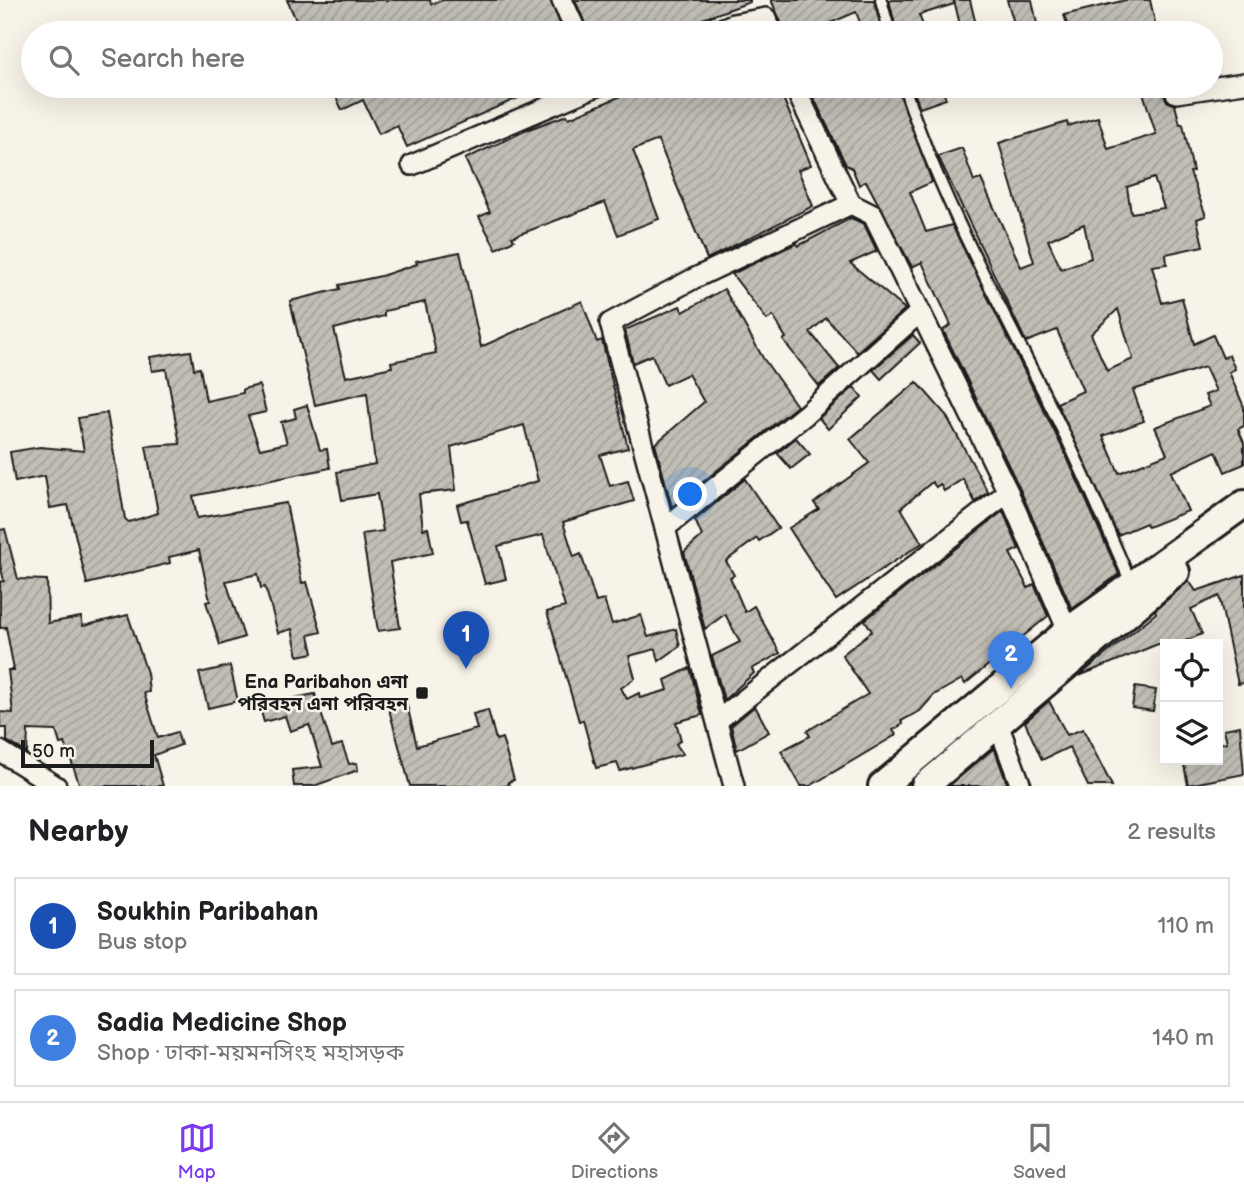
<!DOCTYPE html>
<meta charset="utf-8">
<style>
body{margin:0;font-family:"Balsamiq Sans","Noto Sans Bengali",sans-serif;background:#f2f2f2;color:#202124}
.controls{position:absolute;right:21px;bottom:21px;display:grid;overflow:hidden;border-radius:0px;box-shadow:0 7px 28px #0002}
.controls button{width:63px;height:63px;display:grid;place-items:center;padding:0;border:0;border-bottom:2px solid #e0e0e0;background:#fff;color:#202124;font:35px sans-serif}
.scale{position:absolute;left:21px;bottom:18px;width:133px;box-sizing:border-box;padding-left:7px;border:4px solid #1c1c1c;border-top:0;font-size:19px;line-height:24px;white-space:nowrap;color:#1c1c1c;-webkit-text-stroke:5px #f7f3e8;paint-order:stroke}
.you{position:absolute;left:691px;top:495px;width:24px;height:24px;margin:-18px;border:5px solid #fff;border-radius:50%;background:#1a73e8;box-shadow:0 0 0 10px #1a73e833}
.badge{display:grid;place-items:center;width:46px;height:46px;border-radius:50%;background:#7c3aed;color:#fff;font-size:23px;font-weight:700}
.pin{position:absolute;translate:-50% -58px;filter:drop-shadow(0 2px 4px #0008)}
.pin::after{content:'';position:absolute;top:37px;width:24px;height:21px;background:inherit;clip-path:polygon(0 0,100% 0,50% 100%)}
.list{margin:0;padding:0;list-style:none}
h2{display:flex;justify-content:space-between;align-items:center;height:91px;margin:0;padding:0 28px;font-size:30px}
h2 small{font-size:23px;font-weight:400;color:#757577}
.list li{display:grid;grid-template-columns:46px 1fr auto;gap:21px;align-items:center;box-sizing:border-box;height:98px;margin:0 14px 14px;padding:0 14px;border:2px solid #e0e0e0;border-radius:0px}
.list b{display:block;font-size:26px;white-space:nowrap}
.list p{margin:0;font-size:23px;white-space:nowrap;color:#757577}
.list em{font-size:23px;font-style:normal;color:#757577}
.icon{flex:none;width:38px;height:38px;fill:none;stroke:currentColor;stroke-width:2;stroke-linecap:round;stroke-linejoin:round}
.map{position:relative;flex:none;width:1244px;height:786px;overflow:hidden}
.search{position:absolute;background:#fff;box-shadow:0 7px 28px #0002;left:21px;right:21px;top:21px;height:77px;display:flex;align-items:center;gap:18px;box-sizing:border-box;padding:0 24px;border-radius:38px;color:#757577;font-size:26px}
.sheet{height:315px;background:#fff}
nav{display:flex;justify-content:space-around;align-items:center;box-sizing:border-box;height:98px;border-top:2px solid #e0e0e0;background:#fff;font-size:19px;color:#757577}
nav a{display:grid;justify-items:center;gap:4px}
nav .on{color:#7c3aed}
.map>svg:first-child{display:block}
.building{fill:url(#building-hatch);stroke:#1c1c1c;stroke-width:2;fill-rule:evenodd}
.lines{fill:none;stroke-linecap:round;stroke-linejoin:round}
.lane-casing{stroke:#1c1c1c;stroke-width:15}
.street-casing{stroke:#1c1c1c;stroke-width:24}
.secondary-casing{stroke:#1c1c1c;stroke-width:32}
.lane{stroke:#f7f3e8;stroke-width:10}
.street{stroke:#f7f3e8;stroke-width:19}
.secondary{stroke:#f7f3e8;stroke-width:26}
.poi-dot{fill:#1c1c1c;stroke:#f7f3e8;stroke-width:2.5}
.labels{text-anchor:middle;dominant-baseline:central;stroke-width:5;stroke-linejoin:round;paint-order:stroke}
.poi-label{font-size:19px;font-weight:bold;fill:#1c1c1c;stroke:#f7f3e8;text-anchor:end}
</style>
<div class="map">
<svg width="1244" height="786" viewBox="0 0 1244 786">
<defs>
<pattern id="building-hatch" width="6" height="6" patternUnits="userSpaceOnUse" patternTransform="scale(1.75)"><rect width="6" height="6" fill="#c0beb5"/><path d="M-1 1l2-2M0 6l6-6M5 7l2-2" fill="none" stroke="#a4a39b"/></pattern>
</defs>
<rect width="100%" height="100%" fill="#f7f3e8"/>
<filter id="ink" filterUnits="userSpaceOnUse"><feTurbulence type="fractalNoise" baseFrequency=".0143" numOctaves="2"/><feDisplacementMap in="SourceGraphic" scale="14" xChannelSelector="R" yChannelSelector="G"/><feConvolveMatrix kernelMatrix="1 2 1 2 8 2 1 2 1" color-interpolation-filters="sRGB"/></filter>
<g filter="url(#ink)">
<!-- building -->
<g class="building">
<path d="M287,0H430L431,4L443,0H550L564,33H302Z"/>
<path d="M575,0H750V2L677,28L680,33H589Z"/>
<path d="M771,0H874L881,28L864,33L856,12L807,33H786Z"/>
<path d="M889,0H954V4L919,15L926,33H897Z"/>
<path d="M954,0H970L978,33H962Z"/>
<path d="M1007,0H1032L1039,33H1017Z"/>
<path d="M1126,0H1150L1157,31L1070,33L1064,15Z"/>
<path d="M331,86H545L407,147L397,125L379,134L363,100L342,110Z"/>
<path d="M645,86H713L715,91L727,86H778L811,165L798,170L813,206L707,259L658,140L633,150L659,219L618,235L605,202L512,237L514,240L496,249L479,217L490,212L465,159L529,129L567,115L569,118Z"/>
<path d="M808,86H897L932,182L910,192L926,232L952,225L1066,455L1119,574L1072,609L1019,487L943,330L951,325L922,262L912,267L866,181L859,185L852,168L846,165Z"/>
<path d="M912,86H941L946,99L920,108Z"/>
<path d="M1141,86H1167L1164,95L1167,101L1175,105L1180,124H1183L1193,171L1190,172L1206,216L1197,219L1203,246L1166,254L1167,264L1152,266L1162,303L1182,298L1194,344L1213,335L1223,358L1229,355L1235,369L1229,372L1244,407V426L1238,429L1244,443V464L1225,472L1216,451L1171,472L1188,511L1148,527L1146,523L1118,535L1057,403L1083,391L1057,330L1026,342L938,156L962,148L974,181L981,179L1021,267L1034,262L999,143L1067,122L1068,126L1098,117L1108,149L1156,134ZM1154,178L1164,208L1131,213L1127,187ZM1084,224L1091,258L1061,269L1048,240ZM1118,309L1133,359L1107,371L1091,334ZM1205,367L1216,391L1205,395L1210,406L1155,427L1167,454L1119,473L1103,436L1144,421L1133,390Z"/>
<path d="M851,218L864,224L877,251L850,263L905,309L857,352L826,318L810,332L839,368L819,386L783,340L786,338L773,316L767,320L732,274L797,243L798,246Z"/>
<path d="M460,252L481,347L582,301L597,342L602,340L628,448L600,455L610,486L628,481L634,501L563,522L574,557L581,554L596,602L604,600L612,624L641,615L648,637L676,629L680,646L659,661L656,649L629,656L635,678L621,688L627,699L639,693L640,698L668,690L665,680L690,668L702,715L676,722L681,740L676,744L683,754L620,771L617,763L596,768L583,720L579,721L547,612L565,607L543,535L498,546L506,579L485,584L467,520L461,521L457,505L538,481L524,425L451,447L456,490L419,494L423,529L428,528L433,553L390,562L400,628L378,631L362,534L383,531L377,494L342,500L337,472L375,464L367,393L315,405L290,301L340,289L339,285L381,276L417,264L416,261ZM425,302L436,353L391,362L392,367L346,377L334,329L384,316V311Z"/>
<path d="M724,289L763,358L797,406L672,507L655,444L704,402L688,374L665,385L652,355L633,363L625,330L680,306L683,312Z"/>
<path d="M913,335L920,343L881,379L873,370Z"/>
<path d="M191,351L194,369L200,368L206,401L243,393V389L259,385L266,412L248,416L260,449L287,443L281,422L296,418L294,409L307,405L320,450L327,449L330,468L193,496L197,518L286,503L302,583L307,582L321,632L309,635L313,653L298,656L292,629L278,633L270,603L265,587L261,588L258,574L226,581L244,637L220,645L206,602L210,601L199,550L169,557L170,563L87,584L68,505L50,508L45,476L15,482L10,452L40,447L84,451L78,418L107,413L125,519L129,522L158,513L146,446L180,444L166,369L152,371L150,357Z"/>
<path d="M917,382L946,415L988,492L975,502L963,479L944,491L940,484L936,487L932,482L901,508L922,543L836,600L789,528L819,509L814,503L869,463L850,439Z"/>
<path d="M854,387L862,397L828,429L819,418Z"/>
<path d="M796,438L810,454L791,469L777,453Z"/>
<path d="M745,479L778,528L759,541L757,538L726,561L734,575L730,577L745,612L754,606L780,653L752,669L754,673L724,700L712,656L740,642L725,614L705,629L684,552L702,536L695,520Z"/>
<path d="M1003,511L1019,549L1010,553L1028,588L1034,584L1048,616L965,684L962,679L934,695L920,711L901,721L903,724L893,730L896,735L810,786H801L781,751L810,736L807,731L868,694L842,655L872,631L865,620Z"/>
<path d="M5,529L18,579L47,580L48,623L81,617L83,626L128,615L147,673L149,692L144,693L158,738L177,732L181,745L154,755L163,786H80L65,743L60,744L56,731L28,730L27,753L7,741V728H0V712L13,713L8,670H14L6,627L0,628V582L4,581L0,564V530Z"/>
<path d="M1244,575V683L1238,684L1219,596L1191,609L1202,634L1178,644H1158L1079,676L1156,613L1155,610L1189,581L1196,591Z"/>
<path d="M230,666L238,701L208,708L199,673Z"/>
<path d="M1135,687L1156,690L1153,711L1132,708Z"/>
<path d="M315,694L332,747L342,744L349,764L357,763L358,770L314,786H294L292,770L322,767L311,730L309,725L290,731L285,716L264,722L259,705Z"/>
<path d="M406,701L417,746L477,729L473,714L488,710L496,740L502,738L514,780L508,782L509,786H410L388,706Z"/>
<path d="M1049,701L1067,735L1083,729L1112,786H1088L1069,747L1042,760L1025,722Z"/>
<path d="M755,706L769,732L737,750L731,726Z"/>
<path d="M1240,726L1244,774L1188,785L1183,760H1218V744L1227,742L1224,729Z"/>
<path d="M994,748L1008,786H949Z"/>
</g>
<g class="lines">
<defs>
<g id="lane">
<path d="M881,0L890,33"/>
<path d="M904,86C945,214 1015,330 1073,452C1093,495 1112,539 1131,583"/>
</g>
<g id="street">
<path d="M562,0L577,33"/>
<path d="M712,33L733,24L766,18L772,33"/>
<path d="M794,86L851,204L873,215L1008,492L1068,631"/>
<path d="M1176,93L1244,83"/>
<path d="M412,165L597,86"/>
<path d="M665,528L805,415L919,313"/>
<path d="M717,721L1008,492"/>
<path d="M998,724L1021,786"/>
<path d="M0,751L56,786"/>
<path d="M734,786L610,323L693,279L851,204"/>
</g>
<g id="secondary">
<path d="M882,786L1068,631L1244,504"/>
<path d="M925,786L1176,572"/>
</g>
</defs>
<!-- lane casing -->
<use href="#lane" class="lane-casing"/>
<!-- street casing -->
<use href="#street" class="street-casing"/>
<!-- secondary casing -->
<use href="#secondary" class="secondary-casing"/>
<!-- lane -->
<use href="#lane" class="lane"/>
<!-- street -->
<use href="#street" class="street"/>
<!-- secondary -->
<use href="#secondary" class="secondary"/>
</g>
</g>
<!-- markers -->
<rect class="poi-dot" x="415" y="686" width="14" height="14" rx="3.5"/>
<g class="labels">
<!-- poi labels -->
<g class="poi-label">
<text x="408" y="682">Ena Paribahon এনা<tspan x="408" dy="22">পরিবহন এনা পরিবহন</tspan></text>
</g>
</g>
</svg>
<div class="controls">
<button><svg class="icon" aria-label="locate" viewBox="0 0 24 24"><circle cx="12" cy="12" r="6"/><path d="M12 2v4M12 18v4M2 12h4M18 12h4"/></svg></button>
<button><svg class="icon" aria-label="layers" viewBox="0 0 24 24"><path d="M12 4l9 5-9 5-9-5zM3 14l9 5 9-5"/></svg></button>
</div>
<div class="scale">50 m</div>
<div class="you"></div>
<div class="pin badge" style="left:466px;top:669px;background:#1a4fb4">1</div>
<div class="pin badge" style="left:1011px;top:689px;background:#3f7fe0">2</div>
<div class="search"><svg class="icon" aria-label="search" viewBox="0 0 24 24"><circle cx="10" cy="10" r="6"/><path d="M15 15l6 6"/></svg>Search here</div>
</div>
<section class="sheet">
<h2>Nearby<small>2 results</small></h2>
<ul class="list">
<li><span class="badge" style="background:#1a4fb4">1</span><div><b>Soukhin Paribahan</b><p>Bus stop</p></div><em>110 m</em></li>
<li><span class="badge" style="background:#3f7fe0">2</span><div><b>Sadia Medicine Shop</b><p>Shop · ঢাকা-ময়মনসিংহ মহাসড়ক</p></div><em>140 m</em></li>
</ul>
</section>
<nav>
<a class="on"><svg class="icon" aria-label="map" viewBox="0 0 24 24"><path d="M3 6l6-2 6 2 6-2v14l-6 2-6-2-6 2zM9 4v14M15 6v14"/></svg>Map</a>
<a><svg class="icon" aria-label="directions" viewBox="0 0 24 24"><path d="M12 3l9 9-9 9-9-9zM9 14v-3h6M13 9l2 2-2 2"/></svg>Directions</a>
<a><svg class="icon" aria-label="saved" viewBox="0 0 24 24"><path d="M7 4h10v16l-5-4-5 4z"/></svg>Saved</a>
</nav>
